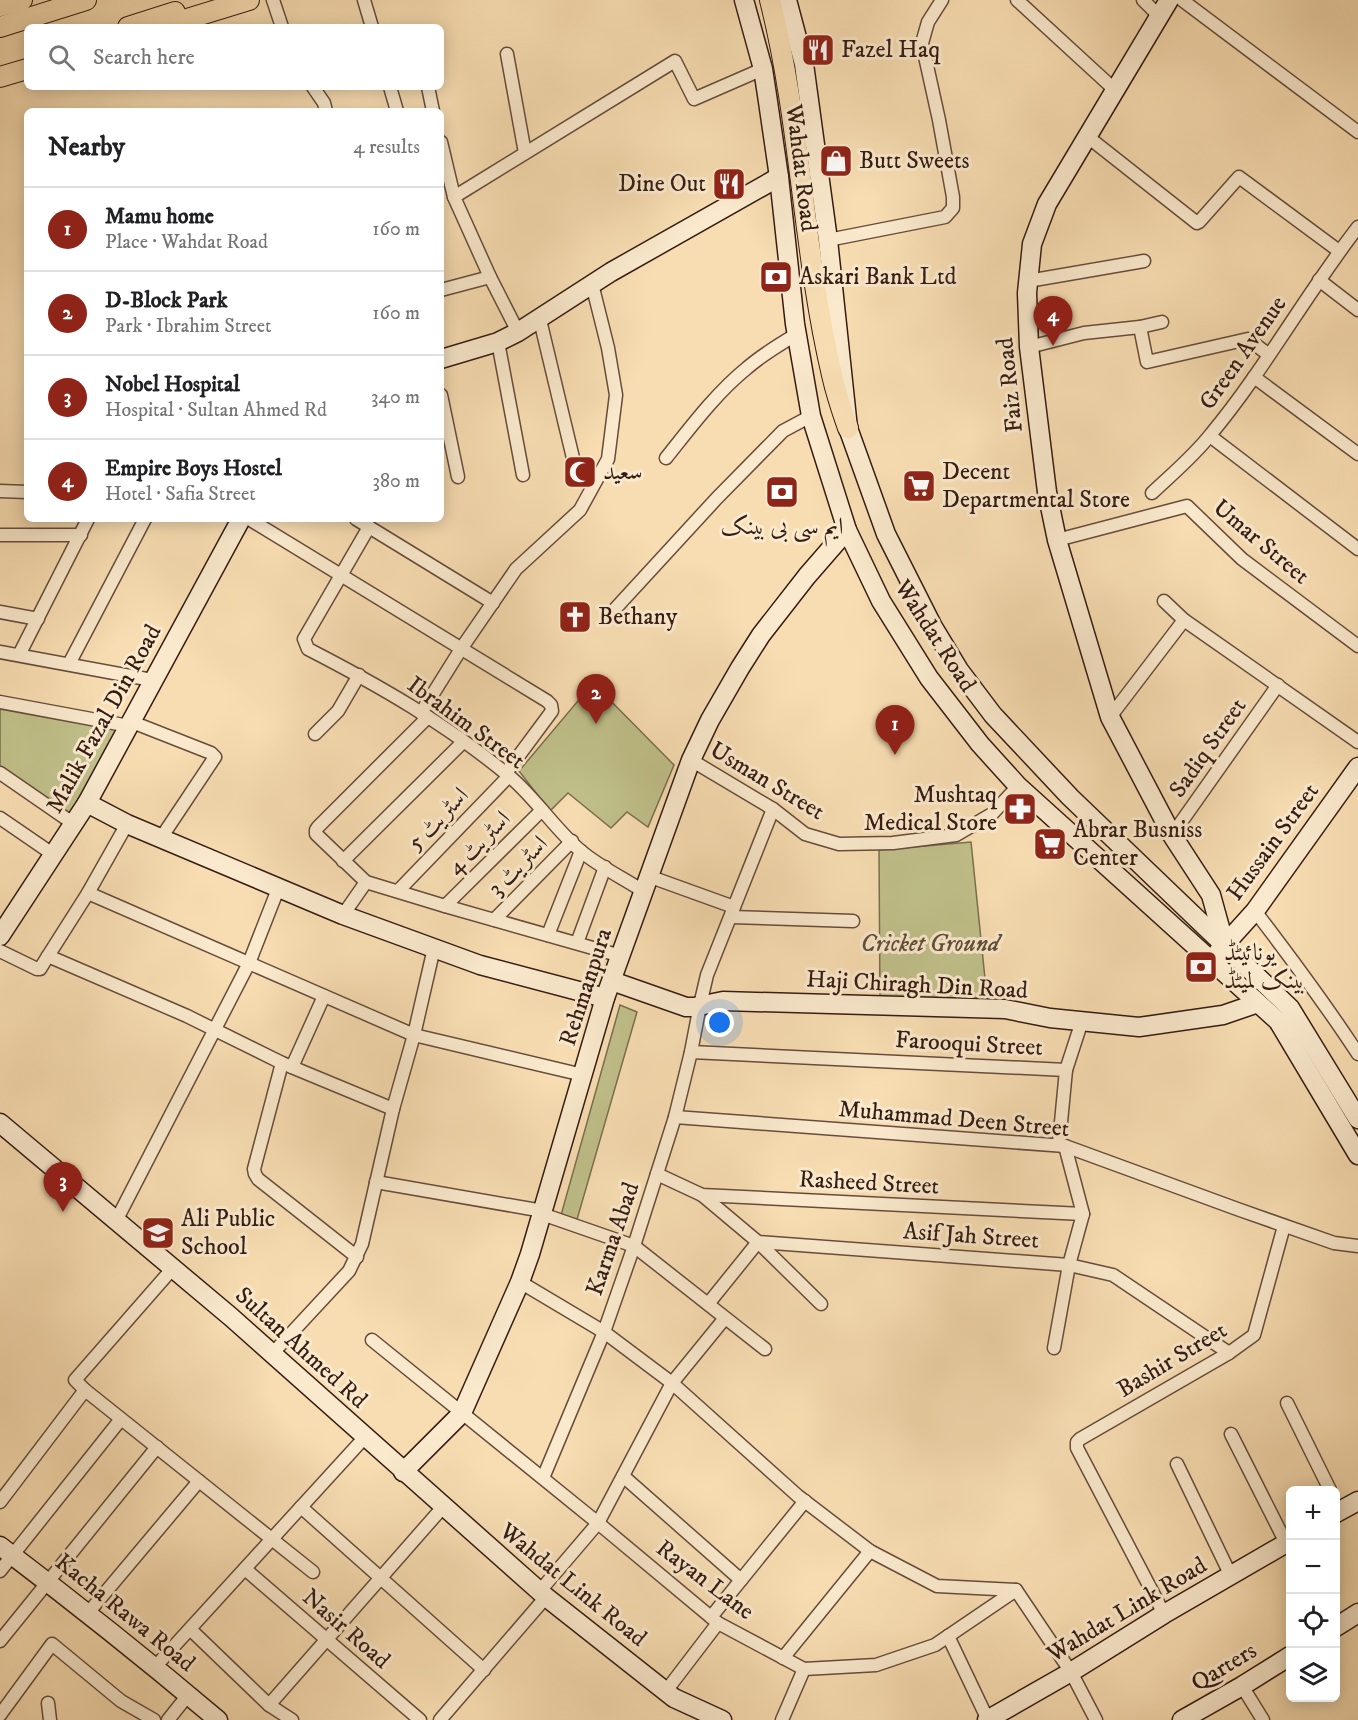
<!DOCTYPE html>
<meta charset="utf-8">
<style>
body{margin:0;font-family:"IM FELL DW Pica",Amiri,serif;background:#f6f6f6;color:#202124}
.controls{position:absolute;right:18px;bottom:18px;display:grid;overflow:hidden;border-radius:9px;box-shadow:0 3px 15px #0003}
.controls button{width:54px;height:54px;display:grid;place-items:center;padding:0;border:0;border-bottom:2px solid #e0e0e0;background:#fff;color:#202124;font:30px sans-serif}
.you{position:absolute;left:720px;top:1023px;width:21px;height:21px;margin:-15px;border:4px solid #fff;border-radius:50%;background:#1a73e8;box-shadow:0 0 0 9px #1a73e833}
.badge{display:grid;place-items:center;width:39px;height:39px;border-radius:50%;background:#8f2418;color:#fff;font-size:20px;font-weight:700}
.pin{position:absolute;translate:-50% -50px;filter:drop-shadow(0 2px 3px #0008)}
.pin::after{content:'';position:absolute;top:32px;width:21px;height:18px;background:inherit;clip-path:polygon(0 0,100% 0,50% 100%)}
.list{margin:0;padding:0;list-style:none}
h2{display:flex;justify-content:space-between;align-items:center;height:78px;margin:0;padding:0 24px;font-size:26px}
h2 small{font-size:20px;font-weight:400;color:#757577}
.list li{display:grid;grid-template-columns:39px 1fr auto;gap:18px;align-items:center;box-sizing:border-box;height:84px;padding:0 24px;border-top:2px solid #e0e0e0}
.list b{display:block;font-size:22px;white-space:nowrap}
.list p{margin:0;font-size:20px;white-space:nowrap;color:#757577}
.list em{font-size:20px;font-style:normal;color:#757577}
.icon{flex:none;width:33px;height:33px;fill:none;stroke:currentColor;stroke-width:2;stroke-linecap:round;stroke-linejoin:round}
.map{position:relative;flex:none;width:1358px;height:1720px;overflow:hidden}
.search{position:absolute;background:#fff;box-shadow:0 3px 15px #0003;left:24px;top:24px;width:420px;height:66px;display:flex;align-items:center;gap:15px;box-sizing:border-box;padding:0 21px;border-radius:9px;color:#757577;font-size:22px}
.panel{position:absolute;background:#fff;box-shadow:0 3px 15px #0003;left:24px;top:108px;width:420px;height:414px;border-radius:9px}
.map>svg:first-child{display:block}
.green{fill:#c0c08a;stroke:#7a6e4e;stroke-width:1.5}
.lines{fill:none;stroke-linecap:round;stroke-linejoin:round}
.street-casing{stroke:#664c3b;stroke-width:15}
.secondary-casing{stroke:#351c13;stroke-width:21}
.primary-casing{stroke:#351c13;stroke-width:22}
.street{stroke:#fae9cd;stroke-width:12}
.secondary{stroke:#fae9cd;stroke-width:18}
.primary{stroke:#f8ddb2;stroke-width:20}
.labels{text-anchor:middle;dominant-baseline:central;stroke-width:6;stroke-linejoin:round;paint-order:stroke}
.poi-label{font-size:24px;fill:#351c13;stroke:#fae9cd;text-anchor:start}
.street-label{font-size:24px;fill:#351c13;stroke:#fae9cd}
.park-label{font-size:24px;font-style:italic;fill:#5f4d37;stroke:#fae9cd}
</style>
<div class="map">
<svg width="1358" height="1720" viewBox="0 0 1358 1720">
<rect width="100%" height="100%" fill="#f8ddb2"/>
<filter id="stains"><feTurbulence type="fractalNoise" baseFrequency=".00333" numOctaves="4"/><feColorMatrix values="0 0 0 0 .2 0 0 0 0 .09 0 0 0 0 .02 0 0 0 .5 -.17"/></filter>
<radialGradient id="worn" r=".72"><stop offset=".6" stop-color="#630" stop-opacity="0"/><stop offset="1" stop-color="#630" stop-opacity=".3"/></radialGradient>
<!-- green -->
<g class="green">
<path d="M593,683L674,765L648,827L627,812L611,828L568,793L550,811L519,771Z"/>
<path d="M0,702L129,726L74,824L0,773Z"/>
<path d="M971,842L987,998L880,1002L879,850Z"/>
<path d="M620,1005L637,1012L576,1223L561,1215Z"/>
</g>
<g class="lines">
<defs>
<g id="street">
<path d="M273,0L282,27"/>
<path d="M364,0L372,27"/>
<path d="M1017,0L1115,90"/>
<path d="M1143,0L1159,16"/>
<path d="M1182,0L1358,132"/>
<path d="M507,54L525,153"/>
<path d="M313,87L324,103L326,111"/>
<path d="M390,87L397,111"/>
<path d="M428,87L433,111"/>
<path d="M1088,137L1197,223L1199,222L1239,177L1339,251"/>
<path d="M441,142L454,197"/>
<path d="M828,240L945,217L953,208V197L939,120L922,43L928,22L942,0"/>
<path d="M1319,280L1358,310"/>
<path d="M1028,281L1144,261"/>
<path d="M441,290L490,277"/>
<path d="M540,320L573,458"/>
<path d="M1140,327L1147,362L1248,339L1269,355"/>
<path d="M518,332L490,277L454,197L675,61L694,99L763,69"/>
<path d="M498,342L523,475"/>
<path d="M1029,347L1084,333L1140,327L1162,322"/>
<path d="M1254,377L1358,454"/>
<path d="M441,395L458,477"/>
<path d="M1210,436L1358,549"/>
<path d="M666,458C690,428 716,393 747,368C762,355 780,344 797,334"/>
<path d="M0,491L27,492"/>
<path d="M1152,493C1172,474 1194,456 1211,434C1265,369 1306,294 1358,227"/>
<path d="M249,519L547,701L551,705L552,711L506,773"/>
<path d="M356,519L493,603"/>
<path d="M369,527L304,639L308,649C378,685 448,725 509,776C535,797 556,831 582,852C600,867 623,878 643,891"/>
<path d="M0,535H81"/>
<path d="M1057,540L1187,506L1242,559L1358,646"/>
<path d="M1164,601L1184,620L1358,742"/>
<path d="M615,609L717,498L783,431L811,416"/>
<path d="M0,612L38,619"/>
<path d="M0,652L152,680"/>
<path d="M19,655L88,519"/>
<path d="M69,664L145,519"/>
<path d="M0,702L129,726"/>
<path d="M421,713L461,649L516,569L580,510L608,459L616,395L608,348L592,284"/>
<path d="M428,717L318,827L316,830V834L366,882L445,906L621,956"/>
<path d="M1110,717L1184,620"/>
<path d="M132,722L211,753L215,757L161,838"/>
<path d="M315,734L338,711L359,675"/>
<path d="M691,760L773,809L805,834L839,844L893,843L956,835L992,814L1018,786"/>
<path d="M0,773L74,824"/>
<path d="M0,818L54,855"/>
<path d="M127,824L88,893L48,956L187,1016L282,1063L393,1109"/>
<path d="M1172,835L1278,685"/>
<path d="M343,861L463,742"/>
<path d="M648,876L734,907"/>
<path d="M398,891L509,776"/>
<path d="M88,893L414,1035L583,1075"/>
<path d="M445,906L542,810"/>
<path d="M1255,911C1291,958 1326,1005 1358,1054"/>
<path d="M343,915L366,882"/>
<path d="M731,917L853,921"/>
<path d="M494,920L572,841"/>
<path d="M548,935L581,851"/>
<path d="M577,943L605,867"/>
<path d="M0,951L37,969H40L48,956"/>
<path d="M691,1052L1066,1070L1059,1143L1065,1146L1083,1214L1069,1265L1054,1348"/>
<path d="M282,1063L254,1169L255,1174L258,1179L357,1257"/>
<path d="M292,1067L324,996"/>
<path d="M1066,1070L1082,1021"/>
<path d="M675,1117L1065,1146L1240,1210L1334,1243L1358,1246"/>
<path d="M657,1174L702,1195L1083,1214"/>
<path d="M376,1182L543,1211"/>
<path d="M702,1195L758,1242L1069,1265L1113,1275L1229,1353"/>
<path d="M542,1214L634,1246L765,1349"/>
<path d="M116,1221L249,963L278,889"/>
<path d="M520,1282L604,1332L672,1383L798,1496L870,1551L937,1586L1016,1590L1071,1672L1096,1720"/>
<path d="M708,1304L758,1242L821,1304"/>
<path d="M372,1340L598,1523L718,1623L804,1669L876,1665L935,1645L1016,1590"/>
<path d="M272,1354L349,1271L362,1244L393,1109L414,1035L434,948"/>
<path d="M85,1390L313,1572"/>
<path d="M1287,1403L1330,1490"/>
<path d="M1231,1434L1286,1543"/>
<path d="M1177,1464L1231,1576"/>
<path d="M623,1476L741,1580"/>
<path d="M543,1478L604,1332L634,1246L675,1117L691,1052L700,1005L707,975L773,809"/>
<path d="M0,1502L85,1390L75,1380L173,1268"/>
<path d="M301,1507L484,1670"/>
<path d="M245,1569L420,1720"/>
<path d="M0,1571L121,1419"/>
<path d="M539,1592L598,1523L672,1383L725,1318"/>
<path d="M88,1613L199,1481"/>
<path d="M1164,1614L1077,1448V1442L1080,1439L1229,1353L1254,1335L1284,1226"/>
<path d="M711,1617L805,1501"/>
<path d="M190,1629L269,1705L292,1720"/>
<path d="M948,1636L988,1720"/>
<path d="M0,1641L157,1447"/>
<path d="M783,1658L870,1551"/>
<path d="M155,1667L365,1437"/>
<path d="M1242,1686L1263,1720"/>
<path d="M666,1691L718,1623"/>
<path d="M48,1703L50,1720"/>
<path d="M269,1705L443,1507"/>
<path d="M0,1715L52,1644L121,1701L154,1720"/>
<path d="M168,1720L188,1695"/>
<path d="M440,1720L546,1597"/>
<path d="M782,1720L804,1669"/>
</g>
<g id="secondary">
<path d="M744,0L763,69L767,95L779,177L795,324L811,416L847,530L881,601L929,678L980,744L1018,786L1278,1021L1358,1155"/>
<path d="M787,0L804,64L828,240L848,428L886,534L933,627L959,670L993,715L1070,797L1290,1008L1358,1119"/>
<path d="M1169,0L1047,204L1032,244L1027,293L1029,347L1047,492L1057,540L1110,717L1172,835L1211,895L1224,942"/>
<path d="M441,359L498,342L518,332L611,272L779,177"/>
<path d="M87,803L127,824L343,915L480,965L605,998"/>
<path d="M0,936L87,803L241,519"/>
<path d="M1218,952L1255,911L1358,767"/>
<path d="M612,981L686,1007H694L723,1001L1005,1009L1050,1018L1139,1027L1223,1015L1258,1003"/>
<path d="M0,1123L231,1317L546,1597L674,1698L722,1720"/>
<path d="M403,1472L462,1413L520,1282L530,1254L605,998L691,760L710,720L740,668L761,635L807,576L847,530"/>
<path d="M1336,1513L1358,1501"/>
<path d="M0,1546C74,1602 147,1660 218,1720"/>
<path d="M1336,1627L1358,1613"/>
<path d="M987,1720L1071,1672L1164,1614L1290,1541"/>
<path d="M1182,1720L1242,1686L1290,1656"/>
</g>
<g id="primary">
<path d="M770,0C801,123 803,252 832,375C836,393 842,411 848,428"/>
<path d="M0,6L22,0"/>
<path d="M0,27L86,0"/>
<path d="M128,27L175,12"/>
<path d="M161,27L249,0"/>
<path d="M0,77L27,69"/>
</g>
</defs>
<!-- street casing -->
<use href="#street" class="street-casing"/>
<!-- secondary casing -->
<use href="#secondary" class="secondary-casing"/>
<!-- primary casing -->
<use href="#primary" class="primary-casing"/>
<!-- street -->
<use href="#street" class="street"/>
<!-- secondary -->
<use href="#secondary" class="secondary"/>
<!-- primary -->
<use href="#primary" class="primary"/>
</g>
<!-- icons -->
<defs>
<symbol id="restaurant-square" viewBox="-11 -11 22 22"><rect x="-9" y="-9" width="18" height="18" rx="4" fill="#8f2418" stroke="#fae9cd"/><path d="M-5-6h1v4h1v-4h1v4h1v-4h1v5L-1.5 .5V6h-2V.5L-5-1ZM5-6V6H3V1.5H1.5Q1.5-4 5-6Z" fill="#fff"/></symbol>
<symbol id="shop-square" viewBox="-11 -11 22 22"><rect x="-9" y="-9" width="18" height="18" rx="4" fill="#8f2418" stroke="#fae9cd"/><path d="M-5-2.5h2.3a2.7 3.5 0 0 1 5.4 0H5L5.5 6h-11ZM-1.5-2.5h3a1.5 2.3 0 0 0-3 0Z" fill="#fff"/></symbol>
<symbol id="bank-square" viewBox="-11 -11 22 22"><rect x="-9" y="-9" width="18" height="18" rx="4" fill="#8f2418" stroke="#fae9cd"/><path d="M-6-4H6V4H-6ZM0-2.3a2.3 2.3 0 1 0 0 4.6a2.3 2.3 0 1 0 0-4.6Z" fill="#fff"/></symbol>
<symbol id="mosque-square" viewBox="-11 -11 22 22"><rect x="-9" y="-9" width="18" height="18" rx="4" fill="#8f2418" stroke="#fae9cd"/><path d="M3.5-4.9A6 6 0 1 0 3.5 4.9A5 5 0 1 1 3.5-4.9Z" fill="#fff"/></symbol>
<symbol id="supermarket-square" viewBox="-11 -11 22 22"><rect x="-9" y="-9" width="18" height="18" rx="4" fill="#8f2418" stroke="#fae9cd"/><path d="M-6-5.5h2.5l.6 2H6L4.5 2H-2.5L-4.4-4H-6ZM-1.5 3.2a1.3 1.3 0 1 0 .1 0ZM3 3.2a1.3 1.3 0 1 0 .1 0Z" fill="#fff"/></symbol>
<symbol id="church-square" viewBox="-11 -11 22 22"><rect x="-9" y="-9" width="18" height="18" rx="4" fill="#8f2418" stroke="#fae9cd"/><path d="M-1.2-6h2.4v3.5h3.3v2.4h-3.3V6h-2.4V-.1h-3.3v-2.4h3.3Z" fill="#fff"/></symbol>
<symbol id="pharmacy-square" viewBox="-11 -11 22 22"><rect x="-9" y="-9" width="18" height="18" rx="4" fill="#8f2418" stroke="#fae9cd"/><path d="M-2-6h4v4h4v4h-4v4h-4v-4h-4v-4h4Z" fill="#fff"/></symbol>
<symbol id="school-square" viewBox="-11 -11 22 22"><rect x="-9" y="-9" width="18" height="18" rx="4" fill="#8f2418" stroke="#fae9cd"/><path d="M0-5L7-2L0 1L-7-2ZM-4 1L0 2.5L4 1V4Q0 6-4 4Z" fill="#fff"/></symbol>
</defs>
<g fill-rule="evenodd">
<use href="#restaurant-square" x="799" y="31" width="38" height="38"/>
<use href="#shop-square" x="817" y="142" width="38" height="38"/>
<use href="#restaurant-square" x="710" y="165" width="38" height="38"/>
<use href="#bank-square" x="757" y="258" width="38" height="38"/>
<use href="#mosque-square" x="561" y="453" width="38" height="38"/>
<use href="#supermarket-square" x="900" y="467" width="38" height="38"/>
<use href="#bank-square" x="763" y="473" width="38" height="38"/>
<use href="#church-square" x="556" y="598" width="38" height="38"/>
<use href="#pharmacy-square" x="1001" y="790" width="38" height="38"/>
<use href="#supermarket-square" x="1031" y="825" width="38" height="38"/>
<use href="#bank-square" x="1182" y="948" width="38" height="38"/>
<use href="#school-square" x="139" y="1214" width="38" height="38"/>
</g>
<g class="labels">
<!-- poi labels -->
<g class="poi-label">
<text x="841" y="50">Fazel Haq</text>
<text x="859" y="161">Butt Sweets</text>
<text x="706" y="184" text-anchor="end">Dine Out</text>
<text x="799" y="277">Askari Bank Ltd</text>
<text x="603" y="472">سعید</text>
<text x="942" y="472">Decent<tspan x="942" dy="28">Departmental Store</tspan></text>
<text x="782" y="527" text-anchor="middle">ایم سی بی بینک</text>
<text x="598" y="617">Bethany</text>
<text x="997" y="795" text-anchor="end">Mushtaq<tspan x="997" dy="28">Medical Store</tspan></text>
<text x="1073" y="830">Abrar Busniss<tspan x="1073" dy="28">Center</tspan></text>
<text x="1224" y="953">یونائیٹڈ<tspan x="1224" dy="28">بینک لمیٹڈ</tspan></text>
<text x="181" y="1219">Ali Public<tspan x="181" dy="28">School</tspan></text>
</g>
<!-- street labels -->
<g class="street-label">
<text transform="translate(801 168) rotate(83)">Wahdat Road</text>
<text transform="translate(1243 353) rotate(-55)">Green Avenue</text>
<text transform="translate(1010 385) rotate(-96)">Faiz Road</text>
<text transform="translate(1261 542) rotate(40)">Umar Street</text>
<text transform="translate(935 636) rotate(57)">Wahdat Road</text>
<text transform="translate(104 719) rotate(-61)">Malik Fazal Din Road</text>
<text transform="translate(466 723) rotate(36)">Ibrahim Street</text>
<text transform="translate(1208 748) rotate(-55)">Sadiq Street</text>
<text transform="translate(767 781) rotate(31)">Usman Street</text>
<text transform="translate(438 819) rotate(-46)">اسٹریٹ 5</text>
<text transform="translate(1273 842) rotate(-54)">Hussain Street</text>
<text transform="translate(479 843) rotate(-45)">اسٹریٹ 4</text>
<text transform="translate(518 866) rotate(-45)">اسٹریٹ 3</text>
<text transform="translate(917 985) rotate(3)">Haji Chiragh Din Road</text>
<text transform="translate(586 987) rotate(-72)">Rehmanpura</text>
<text transform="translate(969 1044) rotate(3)">Farooqui Street</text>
<text transform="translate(954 1119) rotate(5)">Muhammad Deen Street</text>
<text transform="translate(869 1183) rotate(3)">Rasheed Street</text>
<text transform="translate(971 1236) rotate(4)">Asif Jah Street</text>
<text transform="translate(613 1239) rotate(-71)">Karma Abad</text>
<text transform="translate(301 1348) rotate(42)">Sultan Ahmed Rd</text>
<text transform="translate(1172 1360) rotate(-31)">Bashir Street</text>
<text transform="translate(705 1580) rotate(37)">Rayan Lane</text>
<text transform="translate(573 1585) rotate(39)">Wahdat Link Road</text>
<text transform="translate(1127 1610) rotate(-31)">Wahdat Link Road</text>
<text transform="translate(125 1613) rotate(39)">Kacha Rawa Road</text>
<text transform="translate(346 1629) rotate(41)">Nasir Road</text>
<text transform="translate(1224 1667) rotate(-31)">Qarters</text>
</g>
<!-- park labels -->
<g class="park-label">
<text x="930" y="944">Cricket Ground</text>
</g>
</g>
<rect width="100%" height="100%" filter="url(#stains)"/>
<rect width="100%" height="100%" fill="url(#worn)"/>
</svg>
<div class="controls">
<button>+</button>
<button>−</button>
<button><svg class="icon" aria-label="locate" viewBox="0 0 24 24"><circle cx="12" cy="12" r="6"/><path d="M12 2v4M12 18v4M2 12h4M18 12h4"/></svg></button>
<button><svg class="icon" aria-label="layers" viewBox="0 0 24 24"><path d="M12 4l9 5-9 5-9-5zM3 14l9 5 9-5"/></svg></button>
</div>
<div class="you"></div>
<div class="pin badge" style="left:895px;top:755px">1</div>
<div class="pin badge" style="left:596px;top:724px">2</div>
<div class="pin badge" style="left:63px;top:1212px">3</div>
<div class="pin badge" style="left:1053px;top:346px">4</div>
<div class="search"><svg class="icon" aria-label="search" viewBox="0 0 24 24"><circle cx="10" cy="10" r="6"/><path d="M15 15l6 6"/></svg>Search here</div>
<section class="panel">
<h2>Nearby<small>4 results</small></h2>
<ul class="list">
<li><span class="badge">1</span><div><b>Mamu home</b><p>Place · Wahdat Road</p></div><em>160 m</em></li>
<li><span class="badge">2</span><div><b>D-Block Park</b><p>Park · Ibrahim Street</p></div><em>160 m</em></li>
<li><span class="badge">3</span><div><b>Nobel Hospital</b><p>Hospital · Sultan Ahmed Rd</p></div><em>340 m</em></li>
<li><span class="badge">4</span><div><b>Empire Boys Hostel</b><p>Hotel · Safia Street</p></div><em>380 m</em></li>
</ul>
</section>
</div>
